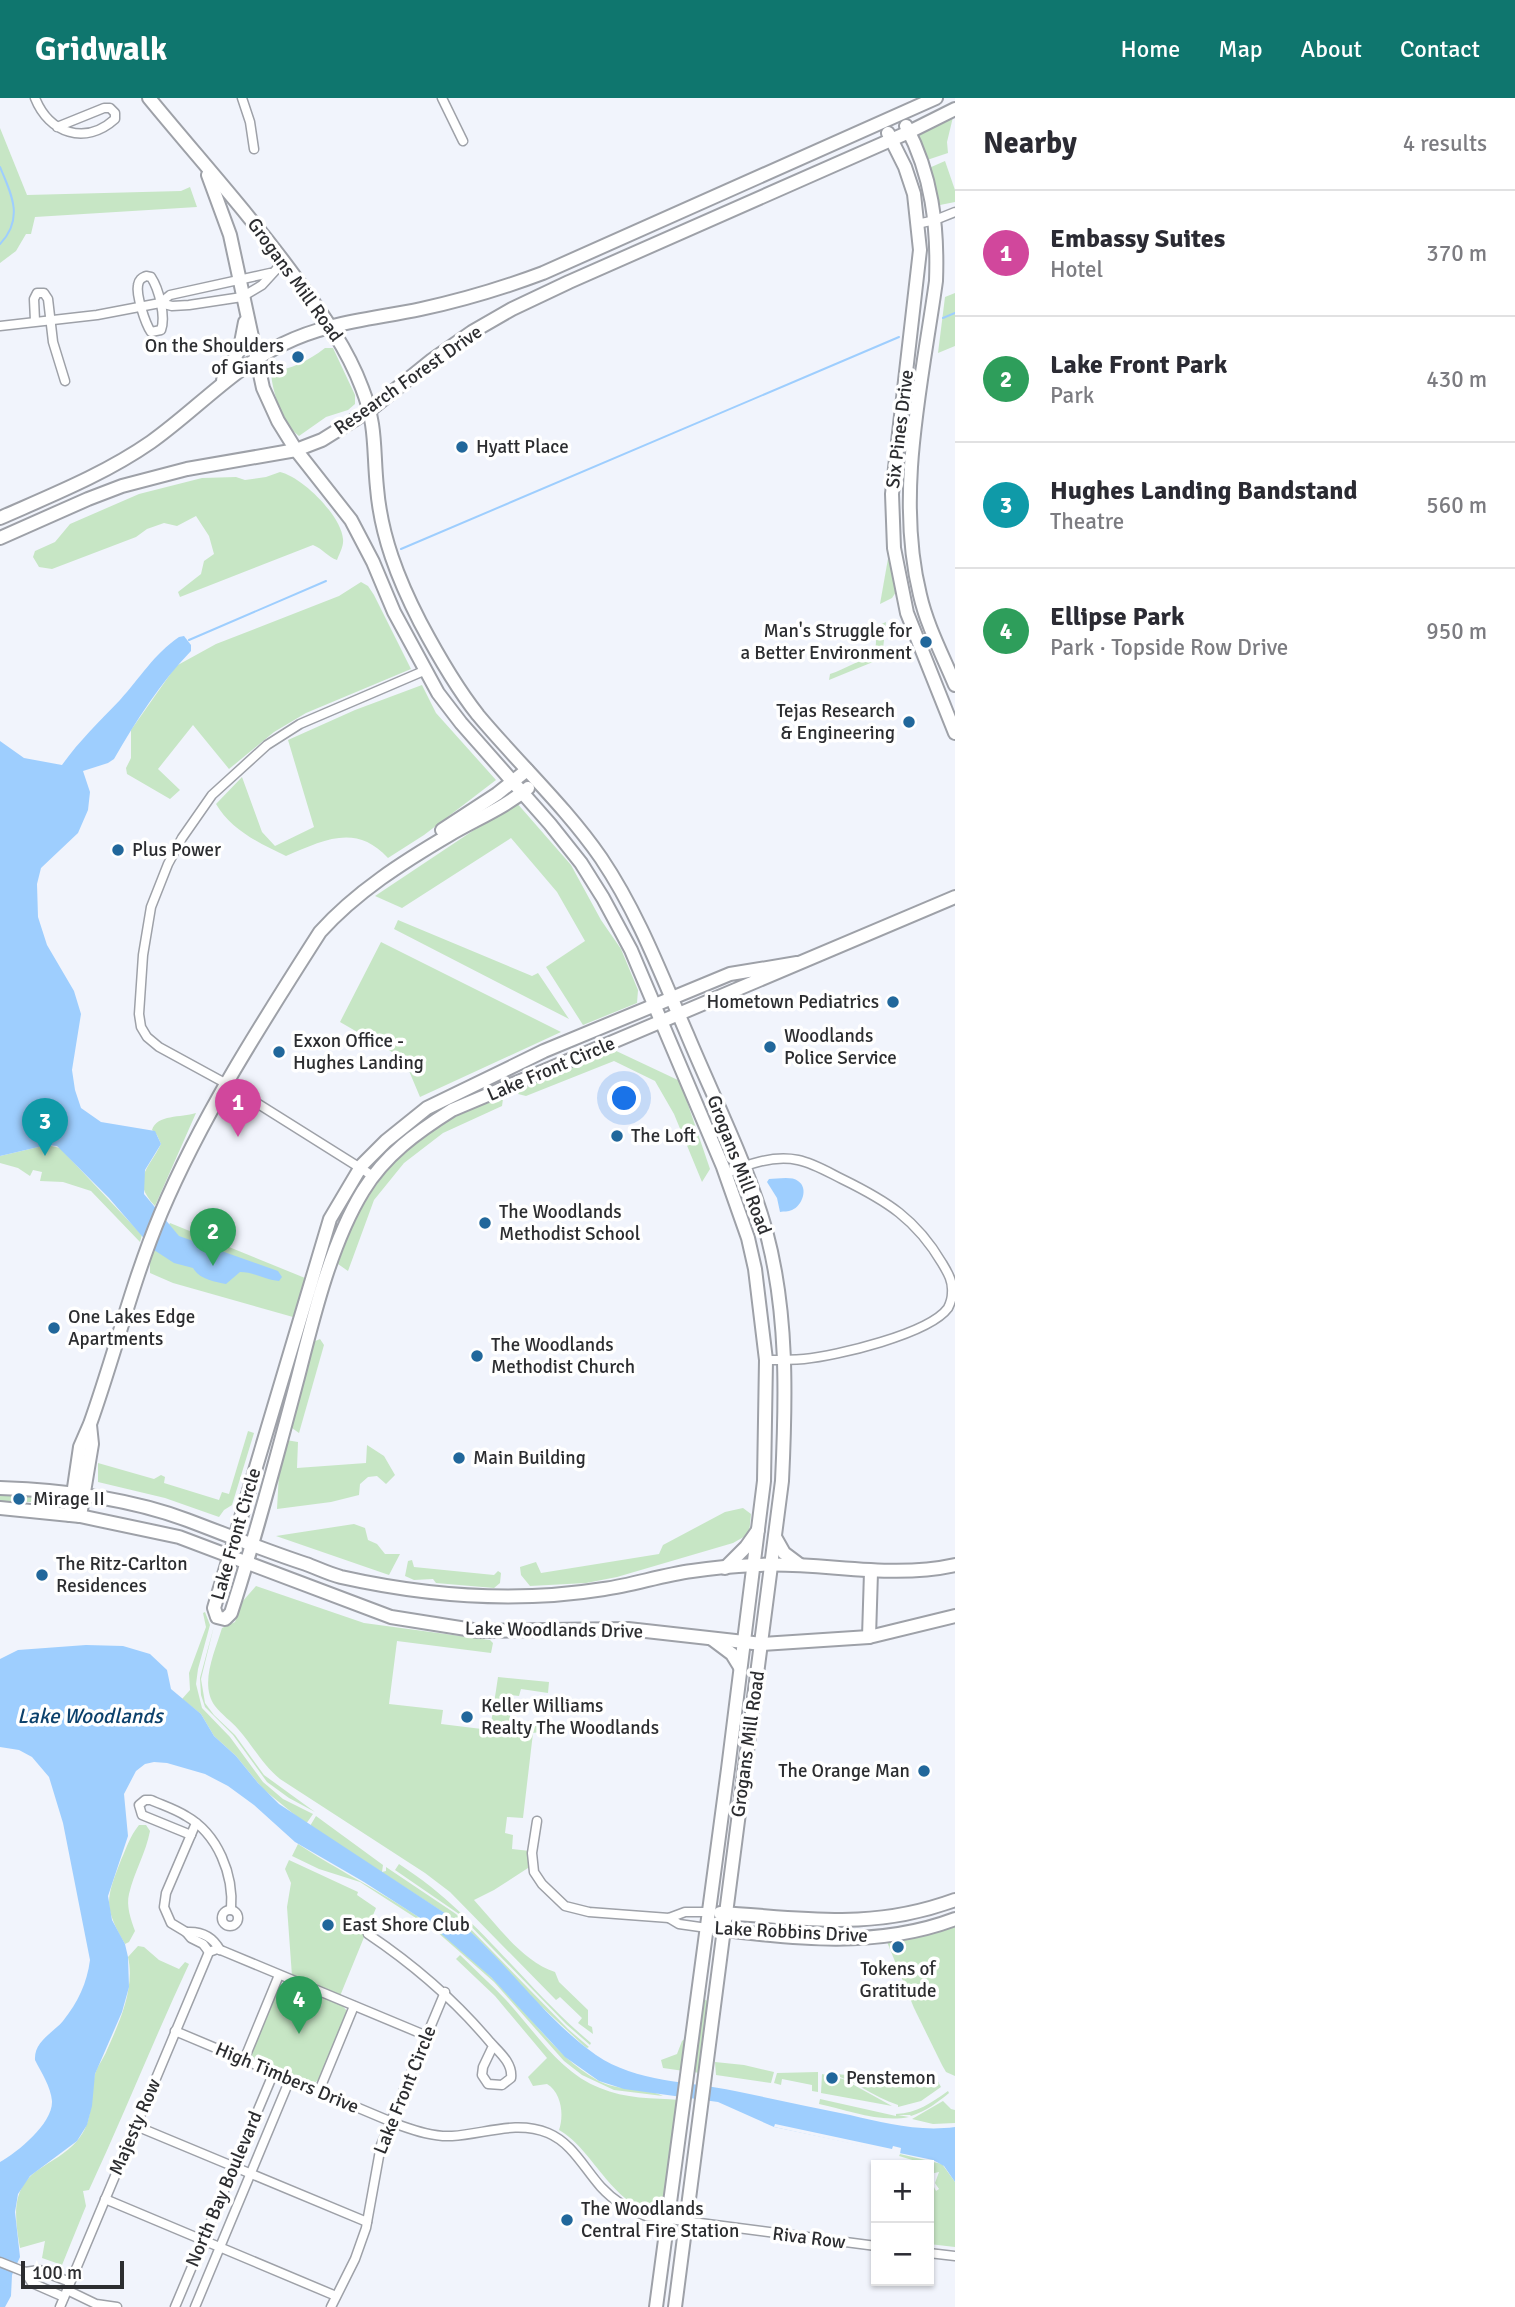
<!DOCTYPE html>
<meta charset="utf-8">
<style>
body{margin:0;font-family:Signika,sans-serif;background:#f2f2f3;color:#2b2b33}
.controls{position:absolute;right:21px;bottom:21px;display:grid;overflow:hidden;border-radius:0px;box-shadow:0 2px 5px #0004}
.controls button{width:63px;height:63px;display:grid;place-items:center;padding:0;border:0;border-bottom:2px solid #e1e1e2;background:#fff;color:#2b2b33;font:35px sans-serif}
.scale{position:absolute;left:21px;bottom:18px;width:103px;box-sizing:border-box;padding-left:7px;border:4px solid #2c2d30;border-top:0;font-size:19px;line-height:24px;white-space:nowrap;color:#2c2d30;-webkit-text-stroke:5px #fff;paint-order:stroke}
.you{position:absolute;left:625px;top:1001px;width:24px;height:24px;margin:-18px;border:5px solid #fff;border-radius:50%;background:#1a73e8;box-shadow:0 0 0 10px #1a73e833}
.badge{display:grid;place-items:center;width:46px;height:46px;border-radius:50%;background:#0f766e;color:#fff;font-size:23px;font-weight:700}
.pin{position:absolute;translate:-50% -58px;filter:drop-shadow(0 2px 4px #0008)}
.pin::after{content:'';position:absolute;top:37px;width:24px;height:21px;background:inherit;clip-path:polygon(0 0,100% 0,50% 100%)}
.list{margin:0;padding:0;list-style:none}
h2{display:flex;justify-content:space-between;align-items:center;height:91px;margin:0;padding:0 28px;font-size:30px}
h2 small{font-size:23px;font-weight:400;color:#7c7c81}
.list li{display:grid;grid-template-columns:46px 1fr auto;gap:21px;align-items:center;box-sizing:border-box;height:126px;padding:0 28px;border-top:2px solid #e1e1e2}
.list b{display:block;font-size:26px;white-space:nowrap}
.list p{margin:0;font-size:23px;white-space:nowrap;color:#7c7c81}
.list em{font-size:23px;font-style:normal;color:#7c7c81}
.map{position:relative;flex:none;width:955px;height:2209px;overflow:hidden}
header{display:flex;align-items:center;gap:42px;box-sizing:border-box;height:98px;padding:0 35px;background:#0f766e;color:#fff}
header strong{font-size:33px}
nav{display:flex;gap:38px;margin-inline-start:auto;font-size:24px}
main{display:flex}
aside{flex:1;background:#fff}
.map>svg:first-child{display:block}
.green{fill:#c7e6c5}
.water{fill:#9ecefe}
.pier{fill:#f1f4fc}
.lines{fill:none;stroke-linecap:round;stroke-linejoin:round}
.stream{stroke:#9ecefe;stroke-width:2}
.street-casing{stroke:#9ea1a8;stroke-width:11}
.secondary-casing{stroke:#9ea1a8;stroke-width:16}
.street{stroke:#fff;stroke-width:8}
.secondary{stroke:#fff;stroke-width:12}
.poi-dot{fill:#21679b;stroke:#fff;stroke-width:2.5}
.labels{text-anchor:middle;dominant-baseline:central;stroke-width:7;stroke-linejoin:round;paint-order:stroke}
.street-label{font-size:19px;fill:#2c2d30;stroke:#fff}
.poi-label{font-size:19px;fill:#2c2d30;stroke:#fff;text-anchor:start}
.water-label{font-size:21px;font-style:italic;fill:#0c416c;stroke:#fff}
</style>
<header>
<strong>Gridwalk</strong>
<nav><a>Home</a><a>Map</a><a>About</a><a>Contact</a></nav>
</header>
<main>
<div class="map">
<svg width="955" height="2209" viewBox="0 0 955 2209">
<rect width="100%" height="100%" fill="#f1f4fc"/>
<!-- green -->
<g class="green">
<path d="M953,19L947,44L948,55L927,62C924,58 919,52 918,47C914,32 943,24 953,19Z"/>
<path d="M0,30L27,97L181,93L190,89L197,109L35,119L31,136H26L16,153L0,165Z"/>
<path d="M945,63L955,92V104L940,107L936,104L929,70Z"/>
<path d="M955,195V248L938,255L945,199Z"/>
<path d="M325,250H333L355,297V306L348,312L326,319L299,338C283,326 272,294 271,274C292,271 308,263 325,250Z"/>
<path d="M280,374C302,379 341,417 343,441C344,448 339,456 337,462C328,459 323,451 313,447L180,499L178,494L201,476L204,463L214,456L209,438L196,418L177,428L164,425L147,431L136,439L52,471L39,469L33,459L35,453L55,444L70,426L139,396L202,380L236,379L245,382L266,379Z"/>
<path d="M889,455L896,494L892,500L880,506Z"/>
<path d="M361,484L368,488L374,497L411,571L306,615L274,634L229,671L193,627L158,671L180,692L170,701L127,676L126,670L131,660V632L176,568L216,546L339,498Z"/>
<path d="M886,524L883,551L890,557L829,582L830,576C846,571 858,561 875,559L877,528Z"/>
<path d="M422,587L436,615L496,682L424,737L388,760C356,725 324,742 286,758C259,745 231,732 216,706L242,679L262,734L275,748L314,729L288,642L355,612Z"/>
<path d="M516,704L571,767L601,822L621,851L638,892L637,905L583,927L546,869L585,843L557,794L511,740L402,810L375,798Z"/>
<path d="M398,822L532,878L538,875L569,921L394,831Z"/>
<path d="M381,844L561,934L420,999L404,961L340,924Z"/>
<path d="M612,951L680,983L710,1071L702,1084L674,1016L655,983L614,963L526,998L518,996L521,991Z"/>
<path d="M497,1000L503,1001L502,1008L443,1035L404,1065L374,1102L348,1173L338,1166C358,1107 387,1059 442,1025C459,1015 479,1008 497,1000Z"/>
<path d="M196,1015L155,1108C130,1081 149,1071 161,1046L157,1037L152,1032C157,1016 181,1020 196,1015Z"/>
<path d="M47,1047L60,1050L142,1137L140,1144L91,1093L63,1084L40,1083L42,1074L33,1072L30,1078L18,1070L0,1065V1058Z"/>
<path d="M170,1125L305,1180L293,1219L173,1185L150,1175V1161Z"/>
<path d="M320,1241L324,1247L299,1335L292,1330L290,1325L313,1244Z"/>
<path d="M248,1333L254,1335L232,1407L224,1412L219,1419L165,1400L98,1384V1365L154,1381L161,1377L165,1379L164,1385L219,1402L222,1394L229,1396Z"/>
<path d="M286,1342L298,1344L297,1370L366,1365L367,1347L384,1358L395,1377L386,1386L377,1378L368,1379L360,1386L359,1397L331,1404L277,1411L279,1375Z"/>
<path d="M0,1395L60,1399L64,1404H0Z"/>
<path d="M743,1410L751,1416L749,1436L733,1445L617,1479L586,1485L530,1488L521,1477L520,1469L536,1464L541,1475L659,1456L663,1447L725,1414Z"/>
<path d="M354,1426L365,1430L368,1442L377,1446L385,1456H400L389,1477L276,1438Z"/>
<path d="M412,1462L414,1469L494,1477L498,1473L501,1475L500,1485L494,1490L436,1485L433,1481L414,1482L405,1478L408,1463Z"/>
<path d="M256,1488L364,1525L490,1542L493,1545L491,1555L397,1543L389,1606L443,1612L441,1626L490,1632L498,1579L549,1584L548,1595L521,1591L519,1598L510,1597L507,1613L510,1614V1622L539,1625L540,1634L533,1635L523,1720L507,1719L505,1735L513,1737L512,1751L530,1753L528,1770L494,1792L474,1802C497,1827 522,1863 555,1874L559,1884L588,1912V1927L592,1929L593,1936L578,1925L582,1920L560,1899L556,1902L450,1794L425,1775L280,1681C262,1666 253,1648 238,1631C231,1623 222,1617 215,1608C199,1586 215,1554 222,1530L235,1524L242,1504Z"/>
<path d="M205,1514L210,1527L198,1571L196,1586L202,1610L230,1639L263,1684L283,1701L313,1716L306,1726L263,1691L236,1658L214,1638L201,1616L182,1601L190,1592L189,1575L206,1529L203,1515Z"/>
<path d="M214,1528L201,1581L205,1605L214,1617L235,1637L264,1677L315,1714L289,1700L267,1684L233,1637L205,1609L201,1597L200,1580Z"/>
<path d="M316,1718L383,1767L382,1774L386,1773V1769L456,1816L568,1931L589,1949L587,1950L583,1947L530,1898L487,1850L463,1827L310,1728Z"/>
<path d="M139,1727H146L150,1733C146,1755 134,1774 129,1796C126,1808 131,1822 135,1833L129,1844L125,1846C103,1808 106,1801 121,1762C127,1749 130,1738 139,1727Z"/>
<path d="M298,1746C350,1780 407,1806 455,1846C478,1865 500,1887 520,1909C544,1936 565,1964 597,1982C618,1994 646,1989 663,1998L614,1992L582,1977L564,1963L494,1884L436,1833L360,1784L319,1771L292,1758Z"/>
<path d="M289,1762L358,1794L357,1797L376,1810L340,1898L292,1878L287,1809L291,1785L285,1771Z"/>
<path d="M399,1766C477,1816 522,1887 591,1945L590,1947L566,1926L459,1816L395,1772Z"/>
<path d="M955,1821V1978L946,1974L942,1967L914,1910L885,1839Z"/>
<path d="M138,1848L144,1849L159,1862L179,1871L185,1864L189,1866C154,1941 124,2017 89,2092L83,2093L86,2108L62,2167L42,2160L45,2143L20,2150C15,2121 10,2091 38,2072C51,2063 67,2055 77,2043C94,2024 90,1999 95,1976C98,1967 104,1960 107,1952C120,1923 135,1890 128,1859Z"/>
<path d="M460,1857C475,1872 491,1886 506,1902C535,1933 559,1974 600,1990C625,2001 653,2000 680,2002L664,2113C615,2117 596,2053 559,2032C564,2018 562,1995 547,1986L533,1988L528,1979L547,1960L495,1898L456,1861Z"/>
<path d="M288,1884L341,1906L347,1913L321,1980L313,1986L258,1964L252,1958V1952L279,1889Z"/>
<path d="M711,1894L701,1975L692,1974L703,1901L708,1903Z"/>
<path d="M687,1939L684,1973L663,1970L661,1962L677,1956L682,1943Z"/>
<path d="M715,1964L744,1967L774,1974L771,1985L716,1977Z"/>
<path d="M818,1974V1994L812,1993V1987L782,1981L781,1987L774,1985L777,1975Z"/>
<path d="M924,1974L936,1980L941,1989L921,2003L898,2009V2007C873,1999 853,1981 828,1975L883,1981L894,1986Z"/>
<path d="M822,1976L843,1981L892,2008L821,1995Z"/>
<path d="M948,1993L949,1995C937,2005 926,2013 911,2018L910,2017H898L909,2019C880,2025 847,2012 819,2006L820,2001L896,2018V2016C917,2015 931,2005 948,1993Z"/>
<path d="M943,2003L951,2011L955,2012V2025L933,2026L912,2021Z"/>
<path d="M900,2056L942,2066L955,2084V2149L929,2146V2093L934,2089L936,2093L939,2091L935,2085L939,2074L930,2076L929,2067L899,2058Z"/>
</g>
<!-- water -->
<g class="water">
<path d="M184,538L191,547V553C160,585 136,623 114,661L108,665L83,673L90,694L88,712L78,735L41,770L37,786L38,819L47,847L74,893L81,916L72,972L75,992L81,1010L101,1024L155,1033L161,1046L145,1072L144,1096L179,1138L278,1173L282,1179L279,1183C265,1182 254,1174 240,1174L226,1186C215,1184 199,1181 193,1170L174,1165L154,1152L109,1100L57,1048L47,1047L0,1058V643L24,660L62,667C79,643 99,624 120,602C140,580 154,556 179,539Z"/>
<path d="M769,1081C777,1081 792,1078 798,1083C809,1090 802,1108 792,1112C788,1114 784,1113 780,1114L777,1100L767,1084Z"/>
<path d="M86,1547L123,1548L150,1556L167,1572L171,1591L201,1616L214,1638L236,1658L258,1685L279,1706L463,1827C510,1868 545,1921 596,1957C637,1985 688,1983 735,1993C773,2001 811,2009 850,2017C884,2025 919,2034 955,2029V2084L944,2068L933,2062L774,2029L718,2004L624,1991L599,1983L565,1959L491,1879L431,1827L364,1784L295,1744L254,1707L228,1688L205,1676L167,1665L154,1664L145,1666L136,1673L124,1696L128,1738L108,1798L112,1822L125,1846L128,1859L129,1889L122,1914L95,1976L92,2008L87,2027L77,2043L30,2078L18,2096L15,2114L20,2159L12,2177L11,2198L5,2209H0V2064C18,2054 53,2025 52,2003C51,1989 41,1974 35,1962C34,1943 53,1935 63,1923C78,1904 87,1885 90,1862L63,1725L49,1679L32,1659L19,1652L0,1649V1561L18,1552Z"/>
</g>
<!-- pier -->
<path class="pier" d="M775,2026L892,2051L893,2048L901,2050L900,2056L774,2029Z"/>
<g class="lines">
<!-- stream -->
<g class="stream">
<path d="M0,69C12,97 24,121 0,146"/>
<path d="M943,220L955,215"/>
<path d="M401,451L899,239"/>
<path d="M189,542L326,483"/>
</g>
<defs>
<g id="street">
<path d="M35,0C49,35 85,48 115,21V15L110,10H104L57,29"/>
<path d="M242,0L250,24L254,51"/>
<path d="M442,0L463,43"/>
<path d="M917,126L935,122L955,114"/>
<path d="M146,178L151,179C159,191 166,219 161,232L151,234C145,225 136,197 138,187C139,181 142,180 146,178Z"/>
<path d="M160,205L170,197L270,175"/>
<path d="M35,223L34,201L37,195H44L48,201L53,244L65,283"/>
<path d="M0,228L97,217L160,205L172,208L189,207L242,199L262,187L284,163"/>
<path d="M725,1076C748,1066 773,1057 798,1062C813,1065 828,1074 842,1081C887,1103 916,1121 942,1165C948,1175 953,1183 952,1195C952,1199 950,1206 948,1210C929,1236 836,1258 804,1261C791,1262 779,1262 766,1262"/>
<path d="M373,1078L225,985L159,949L147,939L141,929L139,916L143,857L151,809L168,766L182,740L212,697L267,647L300,626L426,572"/>
<path d="M537,1723L532,1755L534,1774L542,1786L565,1808L589,1814L669,1820L685,1814H709"/>
<path d="M196,1725L166,1795L164,1809L171,1825L186,1834L191,1840L203,1846L209,1854"/>
<path d="M191,1737L142,1717L139,1707L145,1702H151C162,1707 175,1711 186,1718C218,1736 234,1777 231,1812"/>
<circle cx="230" cy="1820" r="8"/>
<path d="M669,1820L679,1826L707,1830"/>
<path d="M186,1834C201,1833 213,1839 220,1852"/>
<path d="M368,1836C414,1867 454,1901 490,1944C499,1954 513,1965 511,1980L502,1987L488,1986L482,1977L483,1969L493,1948"/>
<path d="M175,1933L399,2027C416,2033 434,2039 452,2038C485,2036 516,2022 548,2035C572,2045 584,2070 601,2089C613,2102 628,2112 646,2118L876,2148"/>
<path d="M244,1962L279,1877"/>
<path d="M319,1993L354,1908"/>
<path d="M136,2028L367,2124"/>
<path d="M105,2101L336,2198"/>
<path d="M929,2155L955,2158"/>
<path d="M0,2164L25,2174L39,2172L70,2184"/>
<path d="M25,2174L32,2185L64,2199"/>
<path d="M67,2192L96,2206L117,2209"/>
<path d="M60,2209L209,1854L217,1851L223,1853L427,1938"/>
<path d="M175,2209L274,1974"/>
<path d="M195,2209L290,1981"/>
<path d="M331,2209L355,2161L366,2130L381,2047L445,1894"/>
</g>
<g id="secondary">
<path d="M149,0C199,61 252,119 298,183C323,217 347,250 362,290C377,328 373,351 377,390C381,438 398,481 420,524C437,556 455,588 478,617C518,665 565,708 601,760C638,815 661,876 687,936C714,1001 747,1065 766,1133C788,1214 786,1300 782,1383L675,2209"/>
<path d="M906,28C932,77 938,128 936,183C922,284 895,396 920,497C927,528 943,558 955,587"/>
<path d="M888,35L905,69L914,96L920,152L892,396L894,450L907,515L955,635"/>
<path d="M208,77L230,137L263,290L278,323L296,352L351,422L373,464L394,514L438,595L461,625L550,726L581,765L603,800L631,852L723,1069L748,1140L755,1171L766,1262L764,1383L728,1671L656,2209"/>
<path d="M223,282L240,250L245,224"/>
<path d="M0,420C52,397 105,376 151,344C196,312 233,270 283,246C327,224 374,221 421,211C463,202 503,190 543,175L936,0"/>
<path d="M0,440L88,401L122,388L187,371L296,352L322,342L370,312L432,262L472,234L512,211L569,184L909,34L955,11"/>
<path d="M442,732L497,696L527,672"/>
<path d="M797,865L730,876L544,953L427,1010L386,1043L362,1067L330,1121L214,1510L217,1519L225,1521L231,1515C256,1438 277,1358 298,1279C313,1220 331,1145 363,1093C385,1057 417,1034 452,1012L955,799"/>
<path d="M0,1390C63,1392 128,1400 187,1422C227,1437 266,1453 306,1466C317,1470 329,1476 341,1479C426,1498 517,1505 604,1491C633,1487 662,1477 692,1473C712,1470 734,1468 755,1467C822,1463 888,1482 955,1467"/>
<path d="M0,1410L80,1418L179,1439L391,1519L479,1533L628,1531L762,1546L869,1539L955,1518"/>
<path d="M70,1417L80,1349L90,1326C115,1256 132,1184 161,1115C203,1016 262,925 320,834C356,794 403,764 449,737C476,721 504,710 528,690"/>
<path d="M80,1418L92,1346L90,1327"/>
<path d="M775,1439L784,1455L800,1467"/>
<path d="M725,1470L746,1449L758,1432"/>
<path d="M869,1539L871,1474"/>
<path d="M712,1541L732,1556L740,1569"/>
<path d="M720,1815C807,1820 870,1833 955,1802"/>
<path d="M717,1831C795,1841 879,1850 955,1821"/>
</g>
</defs>
<!-- street casing -->
<use href="#street" class="street-casing"/>
<!-- secondary casing -->
<use href="#secondary" class="secondary-casing"/>
<!-- street -->
<use href="#street" class="street"/>
<!-- secondary -->
<use href="#secondary" class="secondary"/>
</g>
<!-- markers -->
<g class="poi-dot">
<circle cx="298" cy="259" r="7"/>
<circle cx="462" cy="349" r="7"/>
<circle cx="926" cy="544" r="7"/>
<circle cx="909" cy="624" r="7"/>
<circle cx="118" cy="752" r="7"/>
<circle cx="893" cy="904" r="7"/>
<circle cx="770" cy="949" r="7"/>
<circle cx="279" cy="954" r="7"/>
<circle cx="617" cy="1038" r="7"/>
<circle cx="485" cy="1125" r="7"/>
<circle cx="54" cy="1230" r="7"/>
<circle cx="477" cy="1258" r="7"/>
<circle cx="459" cy="1360" r="7"/>
<circle cx="19" cy="1401" r="7"/>
<circle cx="42" cy="1477" r="7"/>
<circle cx="467" cy="1619" r="7"/>
<circle cx="924" cy="1673" r="7"/>
<circle cx="328" cy="1827" r="7"/>
<circle cx="898" cy="1849" r="7"/>
<circle cx="832" cy="1980" r="7"/>
<circle cx="567" cy="2122" r="7"/>
</g>
<g class="labels">
<!-- street labels -->
<g class="street-label">
<text transform="translate(295 182) rotate(54)">Grogans Mill Road</text>
<text transform="translate(408 282) rotate(-35)">Research Forest Drive</text>
<text transform="translate(900 331) rotate(-83)">Six Pines Drive</text>
<text transform="translate(551 971) rotate(-23)">Lake Front Circle</text>
<text transform="translate(739 1067) rotate(69)">Grogans Mill Road</text>
<text transform="translate(236 1436) rotate(-74)">Lake Front Circle</text>
<text transform="translate(554 1532) rotate(1)">Lake Woodlands Drive</text>
<text transform="translate(748 1646) rotate(-82)">Grogans Mill Road</text>
<text transform="translate(791 1834) rotate(3)">Lake Robbins Drive</text>
<text transform="translate(287 1980) rotate(23)">High Timbers Drive</text>
<text transform="translate(405 1992) rotate(-68)">Lake Front Circle</text>
<text transform="translate(135 2029) rotate(-67)">Majesty Row</text>
<text transform="translate(224 2091) rotate(-67)">North Bay Boulevard</text>
<text transform="translate(809 2140) rotate(7)">Riva Row</text>
</g>
<!-- poi labels -->
<g class="poi-label">
<text x="284" y="248" text-anchor="end">On the Shoulders<tspan x="284" dy="22">of Giants</tspan></text>
<text x="476" y="349">Hyatt Place</text>
<text x="912" y="533" text-anchor="end">Man's Struggle for<tspan x="912" dy="22">a Better Environment</tspan></text>
<text x="895" y="613" text-anchor="end">Tejas Research<tspan x="895" dy="22">&amp; Engineering</tspan></text>
<text x="132" y="752">Plus Power</text>
<text x="879" y="904" text-anchor="end">Hometown Pediatrics</text>
<text x="784" y="938">Woodlands<tspan x="784" dy="22">Police Service</tspan></text>
<text x="293" y="943">Exxon Office -<tspan x="293" dy="22">Hughes Landing</tspan></text>
<text x="631" y="1038">The Loft</text>
<text x="499" y="1114">The Woodlands<tspan x="499" dy="22">Methodist School</tspan></text>
<text x="68" y="1219">One Lakes Edge<tspan x="68" dy="22">Apartments</tspan></text>
<text x="491" y="1247">The Woodlands<tspan x="491" dy="22">Methodist Church</tspan></text>
<text x="473" y="1360">Main Building</text>
<text x="33" y="1401">Mirage II</text>
<text x="56" y="1466">The Ritz-Carlton<tspan x="56" dy="22">Residences</tspan></text>
<text x="481" y="1608">Keller Williams<tspan x="481" dy="22">Realty The Woodlands</tspan></text>
<text x="910" y="1673" text-anchor="end">The Orange Man</text>
<text x="342" y="1827">East Shore Club</text>
<text x="898" y="1871" text-anchor="middle">Tokens of<tspan x="898" dy="22">Gratitude</tspan></text>
<text x="846" y="1980">Penstemon</text>
<text x="581" y="2111">The Woodlands<tspan x="581" dy="22">Central Fire Station</tspan></text>
</g>
<!-- water labels -->
<g class="water-label">
<text x="90" y="1618">Lake Woodlands</text>
</g>
</g>
</svg>
<div class="controls">
<button>+</button>
<button>−</button>
</div>
<div class="scale">100 m</div>
<div class="you"></div>
<div class="pin badge" style="left:238px;top:1039px;background:#d1479c">1</div>
<div class="pin badge" style="left:213px;top:1168px;background:#2e9e5b">2</div>
<div class="pin badge" style="left:45px;top:1058px;background:#0f9aa8">3</div>
<div class="pin badge" style="left:299px;top:1936px;background:#2e9e5b">4</div>
</div>
<aside>
<h2>Nearby<small>4 results</small></h2>
<ul class="list">
<li><span class="badge" style="background:#d1479c">1</span><div><b>Embassy Suites</b><p>Hotel</p></div><em>370 m</em></li>
<li><span class="badge" style="background:#2e9e5b">2</span><div><b>Lake Front Park</b><p>Park</p></div><em>430 m</em></li>
<li><span class="badge" style="background:#0f9aa8">3</span><div><b>Hughes Landing Bandstand</b><p>Theatre</p></div><em>560 m</em></li>
<li><span class="badge" style="background:#2e9e5b">4</span><div><b>Ellipse Park</b><p>Park · Topside Row Drive</p></div><em>950 m</em></li>
</ul>
</aside>
</main>
